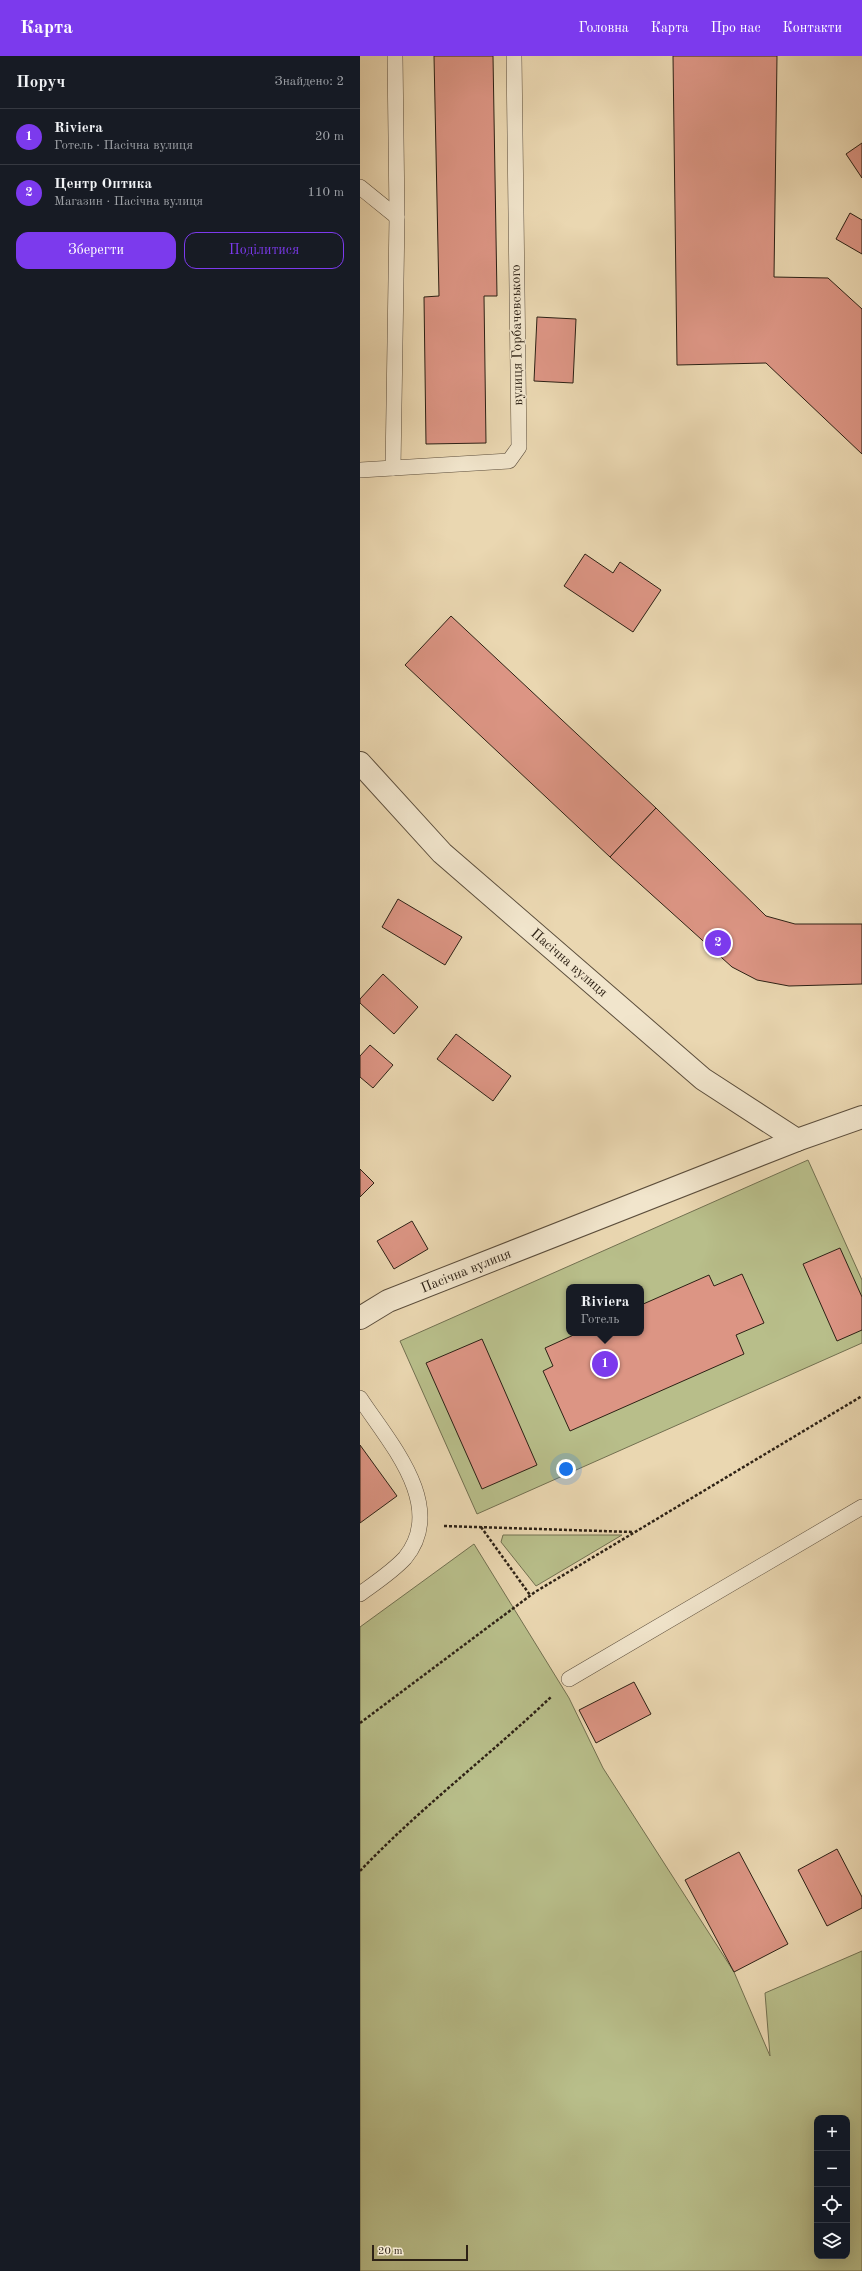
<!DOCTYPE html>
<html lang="uk">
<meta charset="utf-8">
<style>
body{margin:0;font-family:"Old Standard TT",serif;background:#20242c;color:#f1f3f6}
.controls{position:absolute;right:12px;bottom:12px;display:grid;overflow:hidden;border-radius:8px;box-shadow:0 4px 16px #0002}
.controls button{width:36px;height:36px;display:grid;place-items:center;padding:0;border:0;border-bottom:1px solid #363941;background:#171b24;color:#f1f3f6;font:20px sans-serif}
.scale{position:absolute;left:12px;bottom:10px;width:96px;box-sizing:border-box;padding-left:4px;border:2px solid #2d2115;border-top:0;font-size:11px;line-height:14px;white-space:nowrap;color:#2d2115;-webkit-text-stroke:3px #f1e5cc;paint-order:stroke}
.you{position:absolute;left:206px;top:1413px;width:14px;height:14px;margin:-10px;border:3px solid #fff;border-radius:50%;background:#1a73e8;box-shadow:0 0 0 6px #1a73e833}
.badge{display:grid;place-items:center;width:26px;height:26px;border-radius:50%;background:#7c3aed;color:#fff;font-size:13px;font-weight:700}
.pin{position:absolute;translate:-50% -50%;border:2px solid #fff;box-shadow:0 1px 4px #0006}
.popup{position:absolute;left:206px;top:1228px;width:78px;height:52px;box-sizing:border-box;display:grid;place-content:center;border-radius:8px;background:#171b24;filter:drop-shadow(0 1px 3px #0005);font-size:13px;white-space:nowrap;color:#9ea1a6}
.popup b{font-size:15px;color:#f1f3f6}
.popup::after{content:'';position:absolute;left:50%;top:100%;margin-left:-8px;border:8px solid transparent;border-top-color:#171b24}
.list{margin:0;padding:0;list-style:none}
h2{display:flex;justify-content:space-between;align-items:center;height:52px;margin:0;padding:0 16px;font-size:17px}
h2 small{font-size:13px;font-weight:400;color:#9ea1a6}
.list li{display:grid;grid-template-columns:26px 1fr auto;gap:12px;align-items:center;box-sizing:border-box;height:56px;padding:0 16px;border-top:1px solid #363941}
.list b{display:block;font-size:15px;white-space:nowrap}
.list p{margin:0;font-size:13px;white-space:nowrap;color:#9ea1a6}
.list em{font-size:13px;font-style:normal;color:#9ea1a6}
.actions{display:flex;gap:8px;padding:12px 16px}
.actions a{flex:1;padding:9px 0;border:1px solid #7c3aed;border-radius:12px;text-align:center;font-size:14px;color:#7c3aed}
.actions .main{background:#7c3aed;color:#fff}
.icon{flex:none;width:22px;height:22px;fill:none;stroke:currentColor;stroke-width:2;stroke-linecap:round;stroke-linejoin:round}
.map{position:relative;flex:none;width:502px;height:2215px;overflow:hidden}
header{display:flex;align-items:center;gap:24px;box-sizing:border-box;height:56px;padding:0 20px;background:#7c3aed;color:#fff}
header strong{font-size:19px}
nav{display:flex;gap:22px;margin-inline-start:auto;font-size:14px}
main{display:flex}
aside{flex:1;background:#171b24}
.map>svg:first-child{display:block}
.green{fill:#b8be8a;stroke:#727050;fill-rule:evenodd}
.building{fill:#dc9584;stroke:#2d2115}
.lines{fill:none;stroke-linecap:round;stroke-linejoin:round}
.service-casing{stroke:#5c4e3c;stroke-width:16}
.minor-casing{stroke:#5c4e3c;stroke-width:24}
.tertiary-casing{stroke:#5c4e3c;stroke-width:24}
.path{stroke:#2d2115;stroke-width:2.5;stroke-dasharray:3 2;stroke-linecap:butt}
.service{stroke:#f1e5cc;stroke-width:15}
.minor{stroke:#f1e5cc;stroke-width:22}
.tertiary{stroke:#f1e5cc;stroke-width:22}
.labels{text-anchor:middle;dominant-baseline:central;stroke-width:3;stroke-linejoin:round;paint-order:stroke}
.street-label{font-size:14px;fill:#2d2115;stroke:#f1e5cc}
</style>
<header>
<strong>Карта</strong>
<nav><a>Головна</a><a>Карта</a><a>Про нас</a><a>Контакти</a></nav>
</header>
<main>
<aside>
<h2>Поруч<small>Знайдено: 2</small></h2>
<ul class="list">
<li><span class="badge">1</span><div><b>Riviera</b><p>Готель · Пасічна вулиця</p></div><em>20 m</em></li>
<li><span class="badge">2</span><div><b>Центр Оптика</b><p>Магазин · Пасічна вулиця</p></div><em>110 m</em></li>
</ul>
<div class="actions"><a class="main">Зберегти</a><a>Поділитися</a></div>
</aside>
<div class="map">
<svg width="502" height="2215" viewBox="0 0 502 2215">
<rect width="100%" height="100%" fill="#ead7b1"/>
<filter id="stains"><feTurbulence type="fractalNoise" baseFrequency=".005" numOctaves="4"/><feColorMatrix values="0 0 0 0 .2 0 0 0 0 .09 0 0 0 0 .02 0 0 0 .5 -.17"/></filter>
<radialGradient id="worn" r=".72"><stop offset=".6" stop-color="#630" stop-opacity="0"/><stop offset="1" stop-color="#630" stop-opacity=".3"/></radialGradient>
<!-- green -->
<g class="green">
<path d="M448,1104L502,1224V1287L117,1458L40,1285ZM209,1231H281V1277H209Z"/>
<path d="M143,1479H262L176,1530L141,1486Z"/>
<path d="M114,1488L209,1642L243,1712L374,1916L410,2000L405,1937L502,1895V2215H0V1571ZM457,2062H487V2200H457Z"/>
</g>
<!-- building -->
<g class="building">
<path d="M74,0H133L137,240H124L126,387L66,388L64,241L79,240Z"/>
<path d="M313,0H417L414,221L468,222L502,253V398L406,307L317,309Z"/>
<path d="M502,87V122L486,98Z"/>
<path d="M490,157L502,164V198L476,183Z"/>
<path d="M177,261L216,263L213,327L174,325Z"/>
<path d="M225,498L253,517L260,506L301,534L273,576L204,530Z"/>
<path d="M91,560L296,752L250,801L45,609Z"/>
<path d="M296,752L406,860L435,868H502V928L429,930L397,924L372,911L250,801Z"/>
<path d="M38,843L102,881L85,909L22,871Z"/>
<path d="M23,918L58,951L34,978L0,947V943Z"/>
<path d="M96,978L151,1020L133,1045L77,1003Z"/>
<path d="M10,989L33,1009L13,1032L0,1021V1000Z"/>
<path d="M0,1113L14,1127L0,1141Z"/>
<path d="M52,1165L68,1193L34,1213L17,1185Z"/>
<path d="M480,1192L502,1241V1274L477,1285L443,1208Z"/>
<path d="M382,1218L404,1267L376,1279L384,1298L210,1375L183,1315L193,1310L185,1292L218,1277H281V1249L349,1219L354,1230Z"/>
<path d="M122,1283L177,1409L122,1433L66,1307Z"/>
<path d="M0,1389L37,1440L0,1467Z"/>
<path d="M274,1626L291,1658L236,1687L219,1654Z"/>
<path d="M477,1793L502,1841V1852L467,1870L438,1814Z"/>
<path d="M379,1796L428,1888L374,1916L325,1824Z"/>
</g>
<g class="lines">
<defs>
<g id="service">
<path d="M0,131L37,161"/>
<path d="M33,412L37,161L35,0"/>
<path d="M0,414L149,405L159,391L154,0"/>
<path d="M0,1342C28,1385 88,1450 45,1502C32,1516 15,1527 0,1538"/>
<path d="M209,1623L502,1451"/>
</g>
<path id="minor" d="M0,707L82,797L343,1023L437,1084"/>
<path id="tertiary" d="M0,1262L28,1245L437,1084L502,1061"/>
</defs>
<!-- service casing -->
<use href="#service" class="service-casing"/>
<!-- minor casing -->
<use href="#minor" class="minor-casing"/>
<!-- tertiary casing -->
<use href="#tertiary" class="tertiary-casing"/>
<!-- path -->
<g class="path">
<path d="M84,1470L273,1476"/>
<path d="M121,1471L170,1539"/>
<path d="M0,1667L175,1536L502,1340"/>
<path d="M0,1815C60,1752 129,1700 192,1640"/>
</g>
<!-- service -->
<use href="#service" class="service"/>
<!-- minor -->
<use href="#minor" class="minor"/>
<!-- tertiary -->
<use href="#tertiary" class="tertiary"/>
</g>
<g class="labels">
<!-- street labels -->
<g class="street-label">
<text transform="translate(157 279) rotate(-91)">вулиця Горбачевського</text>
<text transform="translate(209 907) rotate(41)">Пасічна вулиця</text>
<text transform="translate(106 1215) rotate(-22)">Пасічна вулиця</text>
</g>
</g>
<rect width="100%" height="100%" filter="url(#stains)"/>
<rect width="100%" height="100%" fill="url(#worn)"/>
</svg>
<div class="controls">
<button>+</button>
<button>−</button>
<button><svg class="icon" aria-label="locate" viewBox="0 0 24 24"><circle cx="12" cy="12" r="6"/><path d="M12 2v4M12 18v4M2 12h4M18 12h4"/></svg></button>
<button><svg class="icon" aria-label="layers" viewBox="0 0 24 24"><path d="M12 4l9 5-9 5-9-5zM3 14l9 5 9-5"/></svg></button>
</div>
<div class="scale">20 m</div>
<div class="you"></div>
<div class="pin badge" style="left:245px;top:1308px">1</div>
<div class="popup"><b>Riviera</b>Готель</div>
<div class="pin badge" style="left:358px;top:887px">2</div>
</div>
</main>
